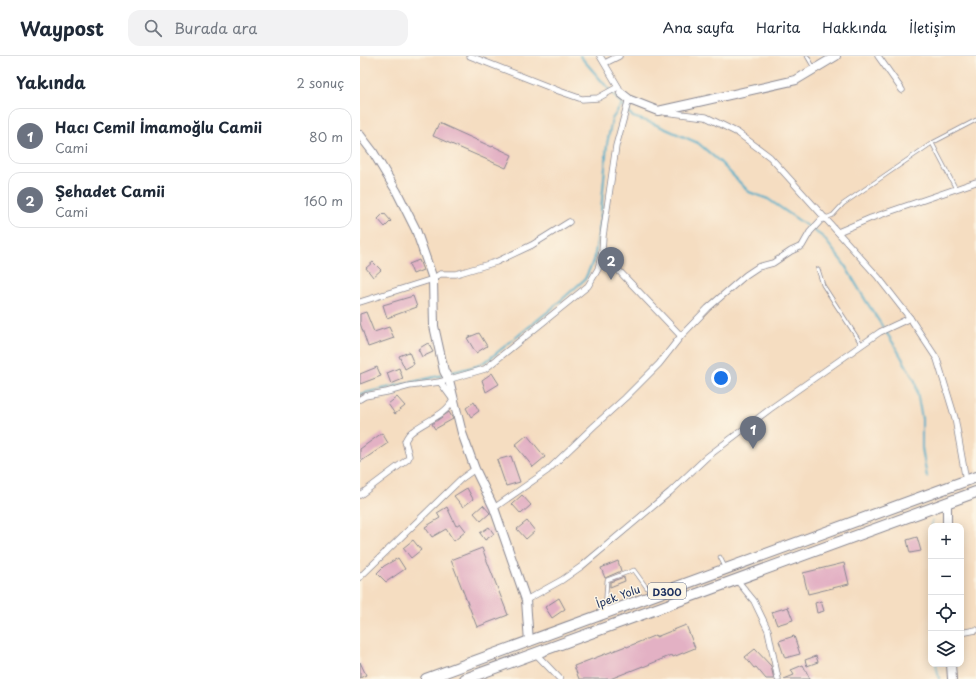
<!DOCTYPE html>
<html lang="tr">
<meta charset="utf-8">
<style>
body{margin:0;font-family:"Playpen Sans",sans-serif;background:#f2f2f3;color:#1f2937}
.controls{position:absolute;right:12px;bottom:12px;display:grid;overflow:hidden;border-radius:8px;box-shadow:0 2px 10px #0003}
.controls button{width:36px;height:36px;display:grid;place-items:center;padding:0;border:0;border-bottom:1px solid #e0e1e3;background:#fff;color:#1f2937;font:20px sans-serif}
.you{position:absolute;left:361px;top:322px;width:14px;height:14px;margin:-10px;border:3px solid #fff;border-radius:50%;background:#1a73e8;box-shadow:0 0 0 6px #1a73e833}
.badge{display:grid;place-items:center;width:26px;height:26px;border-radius:50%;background:#db2777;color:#fff;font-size:13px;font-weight:700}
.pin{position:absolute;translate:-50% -33px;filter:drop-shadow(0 1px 2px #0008)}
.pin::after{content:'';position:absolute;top:21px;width:14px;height:12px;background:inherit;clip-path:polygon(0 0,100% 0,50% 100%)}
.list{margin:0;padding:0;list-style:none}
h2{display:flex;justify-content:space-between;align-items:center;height:52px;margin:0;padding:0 16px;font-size:17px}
h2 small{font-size:13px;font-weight:400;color:#747a83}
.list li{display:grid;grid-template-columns:26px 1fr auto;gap:12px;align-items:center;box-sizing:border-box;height:56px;margin:0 8px 8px;padding:0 8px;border:1px solid #e0e1e3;border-radius:12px}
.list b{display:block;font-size:15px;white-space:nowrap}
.list p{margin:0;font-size:13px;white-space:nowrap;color:#747a83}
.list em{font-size:13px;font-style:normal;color:#747a83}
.icon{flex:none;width:22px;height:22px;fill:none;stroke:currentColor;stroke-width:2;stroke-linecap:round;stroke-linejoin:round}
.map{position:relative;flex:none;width:616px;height:623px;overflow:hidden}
header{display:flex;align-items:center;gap:24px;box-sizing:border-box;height:56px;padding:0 20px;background:#fff;border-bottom:1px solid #e0e1e3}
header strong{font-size:19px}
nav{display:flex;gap:22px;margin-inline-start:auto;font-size:14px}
.search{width:280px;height:36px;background:#f2f2f3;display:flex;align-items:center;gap:10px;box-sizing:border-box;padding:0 14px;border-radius:12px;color:#747a83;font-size:15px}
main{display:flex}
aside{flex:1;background:#fff}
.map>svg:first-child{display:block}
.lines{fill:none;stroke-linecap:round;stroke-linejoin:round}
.stream{stroke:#49aac8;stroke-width:2}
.building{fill:#e3b1c4}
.lane-casing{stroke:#888690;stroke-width:4.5}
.street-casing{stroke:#888690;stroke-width:7}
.secondary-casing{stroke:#888690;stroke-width:10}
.highway-casing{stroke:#888690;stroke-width:12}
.lane{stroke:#fff;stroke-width:3}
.street{stroke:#fff;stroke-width:5.5}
.secondary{stroke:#fff;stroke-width:8}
.highway{stroke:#fff;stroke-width:10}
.labels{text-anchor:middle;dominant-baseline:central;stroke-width:3;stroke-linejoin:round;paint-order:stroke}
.shield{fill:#fcf5e5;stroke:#5e6a86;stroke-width:1}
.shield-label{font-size:10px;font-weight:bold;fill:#1b2f5e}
.street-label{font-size:11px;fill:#1b2f5e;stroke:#fcf5e5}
</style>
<header>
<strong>Waypost</strong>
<div class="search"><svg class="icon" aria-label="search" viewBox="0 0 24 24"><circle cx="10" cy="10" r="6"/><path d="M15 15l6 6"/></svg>Burada ara</div>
<nav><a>Ana sayfa</a><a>Harita</a><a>Hakkında</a><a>İletişim</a></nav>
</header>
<main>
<aside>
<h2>Yakında<small>2 sonuç</small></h2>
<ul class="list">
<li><span class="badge" style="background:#6b7280">1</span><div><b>Hacı Cemil İmamoğlu Camii</b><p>Cami</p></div><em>80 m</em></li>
<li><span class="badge" style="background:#6b7280">2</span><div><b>Şehadet Camii</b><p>Cami</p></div><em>160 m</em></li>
</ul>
</aside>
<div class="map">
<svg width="616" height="623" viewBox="0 0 616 623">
<rect width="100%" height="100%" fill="#fcf5e5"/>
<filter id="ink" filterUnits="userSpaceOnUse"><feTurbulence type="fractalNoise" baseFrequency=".025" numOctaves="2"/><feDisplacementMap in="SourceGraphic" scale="8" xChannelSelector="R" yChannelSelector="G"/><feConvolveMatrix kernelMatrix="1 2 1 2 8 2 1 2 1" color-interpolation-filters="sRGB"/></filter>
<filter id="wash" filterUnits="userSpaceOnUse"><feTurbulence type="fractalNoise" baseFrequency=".012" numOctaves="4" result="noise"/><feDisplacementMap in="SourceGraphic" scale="16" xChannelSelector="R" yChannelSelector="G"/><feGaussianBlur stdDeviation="0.9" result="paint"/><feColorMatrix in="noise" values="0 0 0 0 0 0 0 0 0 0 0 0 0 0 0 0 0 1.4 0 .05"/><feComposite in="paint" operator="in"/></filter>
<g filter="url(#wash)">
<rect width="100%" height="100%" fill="#f5ddc1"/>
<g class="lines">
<!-- stream -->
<g class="stream">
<path d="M220,0L273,61L292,67L338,87L360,106L389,136L408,143L463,181L484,208L506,245L535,290L555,325L562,363V392L567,421"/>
<path d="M89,317L117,310L129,303L190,254L225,223L234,203L240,168L247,88L252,63L262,48"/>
<path d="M0,338L83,319"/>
<path d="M572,465V470"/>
<path d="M576,608L579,623"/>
</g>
</g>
<g id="blocks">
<!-- building -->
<g class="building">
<path d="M79,67L132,91L133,90L152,99L146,112L73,80Z"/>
<path d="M24,157L31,165L25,171L18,163Z"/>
<path d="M59,204L63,214L53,218L49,208Z"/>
<path d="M13,206L21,214L13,221L6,212Z"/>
<path d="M53,240L57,251L27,262L23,249Z"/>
<path d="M6,256L14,276L29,271L34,282L8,291L0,267V258Z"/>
<path d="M119,277L127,290L116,297L107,282Z"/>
<path d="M68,287L73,296L62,301L58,293Z"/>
<path d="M49,296L54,308L45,313L39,300Z"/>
<path d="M17,311L21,320L0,328V318Z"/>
<path d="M39,312L43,323L31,328L27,317Z"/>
<path d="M132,317L139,328L126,336L122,324Z"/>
<path d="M37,341L45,350L35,358L28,348Z"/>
<path d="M114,346L119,355L111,361L106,352Z"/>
<path d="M89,356L93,363L75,373L72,368Z"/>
<path d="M22,377L28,387L0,406V393Z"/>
<path d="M167,379L185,401L173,411L155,389Z"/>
<path d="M151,400L160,426L146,430L137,404Z"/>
<path d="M107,432L113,443L103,451L94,440Z"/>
<path d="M162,439L171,449L161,458L152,448Z"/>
<path d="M123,449L130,457L121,465L114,457Z"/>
<path d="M87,451L96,470L100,467L106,475L94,485L86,473L72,481L65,471L80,462L77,457Z"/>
<path d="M167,465L175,475L166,483L157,473Z"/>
<path d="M129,471L134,478L125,484L120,477Z"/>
<path d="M557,481L561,495L550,497L547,484Z"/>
<path d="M53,484L61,494L51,502L43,492Z"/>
<path d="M122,492L148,559L117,571L91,504Z"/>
<path d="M38,502L45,513L26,526L17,517L24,510Z"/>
<path d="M258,505L261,515L245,522L241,512Z"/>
<path d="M484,507L489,528L448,538L443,517Z"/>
<path d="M264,521L265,525L250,531V526Z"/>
<path d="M199,542L205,553L192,562L185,551Z"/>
<path d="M461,545L464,555L457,557L455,547Z"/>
<path d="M428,551L433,564L417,569L412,556Z"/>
<path d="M326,569L335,592L313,601L312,599L283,611V610L250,623H219L214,610L266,590L267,591L296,579V581Z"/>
<path d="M434,580L440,598L425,602L419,585Z"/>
<path d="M395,593L411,610L414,623H406L396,611L394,612L385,601Z"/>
<path d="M456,600L458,606L447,610L445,604Z"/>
<path d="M0,606L6,619L0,622Z"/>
<path d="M443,609L450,623H424L434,619L431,614Z"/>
</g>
</g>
</g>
<g filter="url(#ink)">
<use href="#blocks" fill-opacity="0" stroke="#888690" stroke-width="1"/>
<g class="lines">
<defs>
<g id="lane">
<path d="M447,0L454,12"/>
<path d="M572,87L596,133"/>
<path d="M466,162L473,159L483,148L572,87L616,64"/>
<path d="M458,213L463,229L502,289"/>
<path d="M360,501L365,511"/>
<path d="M245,555L247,524L274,514L292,539"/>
</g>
<g id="street">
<path d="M110,0L199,35L222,43L238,42L258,31"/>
<path d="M240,0L259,32"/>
<path d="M518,0L542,34"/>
<path d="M245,7L259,0"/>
<path d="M304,56L346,61L378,77L410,101L518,221L550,262L577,303L595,362L606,425"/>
<path d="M478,176L511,162L616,126"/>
<path d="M0,246L73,223L80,218H96L136,206L172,189L209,166"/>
<path d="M321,280L348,252L386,219L398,211L413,207L431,195L442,190L450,176L461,164L466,162"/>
<path d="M0,343L5,340L27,336L49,330L80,326L125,313L228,230L238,213L242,197L243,180L256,90L268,46L270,44"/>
<path d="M0,439L48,403L49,400L45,385C47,381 49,377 53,375C65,365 86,359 93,344L80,326"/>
<path d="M134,452L187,415L234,370L265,342L299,308L321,280L242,197"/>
<path d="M0,521L101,423L115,413"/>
<path d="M376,523L394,545L408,574L418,623"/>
<path d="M166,544L202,524L222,510L310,436L347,401L410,353L520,276L550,262"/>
<path d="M601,577L616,574"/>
<path d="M175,597L200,623"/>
</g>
<g id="secondary">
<path d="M261,37L270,44L298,55L436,24L476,0"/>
<path d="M0,79L13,96L37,136L56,174L73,223L74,270L84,315L89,324L102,377L115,413L134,452L166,544L169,586"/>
<path d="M587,470V446"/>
<path d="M591,608L592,623"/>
</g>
<g id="highway">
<path d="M66,623L616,421"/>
<path d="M105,623L616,436"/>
</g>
</defs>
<!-- lane casing -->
<use href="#lane" class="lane-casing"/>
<!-- street casing -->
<use href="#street" class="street-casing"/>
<!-- secondary casing -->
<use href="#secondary" class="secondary-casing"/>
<!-- highway casing -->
<use href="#highway" class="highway-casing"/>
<!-- lane -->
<use href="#lane" class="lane"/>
<!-- street -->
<use href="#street" class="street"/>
<!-- secondary -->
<use href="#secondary" class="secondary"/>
<!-- highway -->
<use href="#highway" class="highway"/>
</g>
</g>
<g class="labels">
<!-- shield labels -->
<rect class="shield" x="288" y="527" width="38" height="16" rx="3"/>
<g class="shield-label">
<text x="307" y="535">D300</text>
</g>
<!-- street labels -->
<g class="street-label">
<text transform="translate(258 540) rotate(-20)">İpek Yolu</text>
</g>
</g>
</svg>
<div class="controls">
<button>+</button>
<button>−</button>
<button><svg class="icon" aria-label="locate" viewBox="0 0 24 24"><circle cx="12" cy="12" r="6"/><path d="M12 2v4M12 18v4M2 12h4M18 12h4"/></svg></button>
<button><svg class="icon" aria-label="layers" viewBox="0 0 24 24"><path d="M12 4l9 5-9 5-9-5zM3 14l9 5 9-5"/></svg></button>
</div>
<div class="you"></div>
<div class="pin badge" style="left:393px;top:393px;background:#6b7280">1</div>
<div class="pin badge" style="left:251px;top:224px;background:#6b7280">2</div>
</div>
</main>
